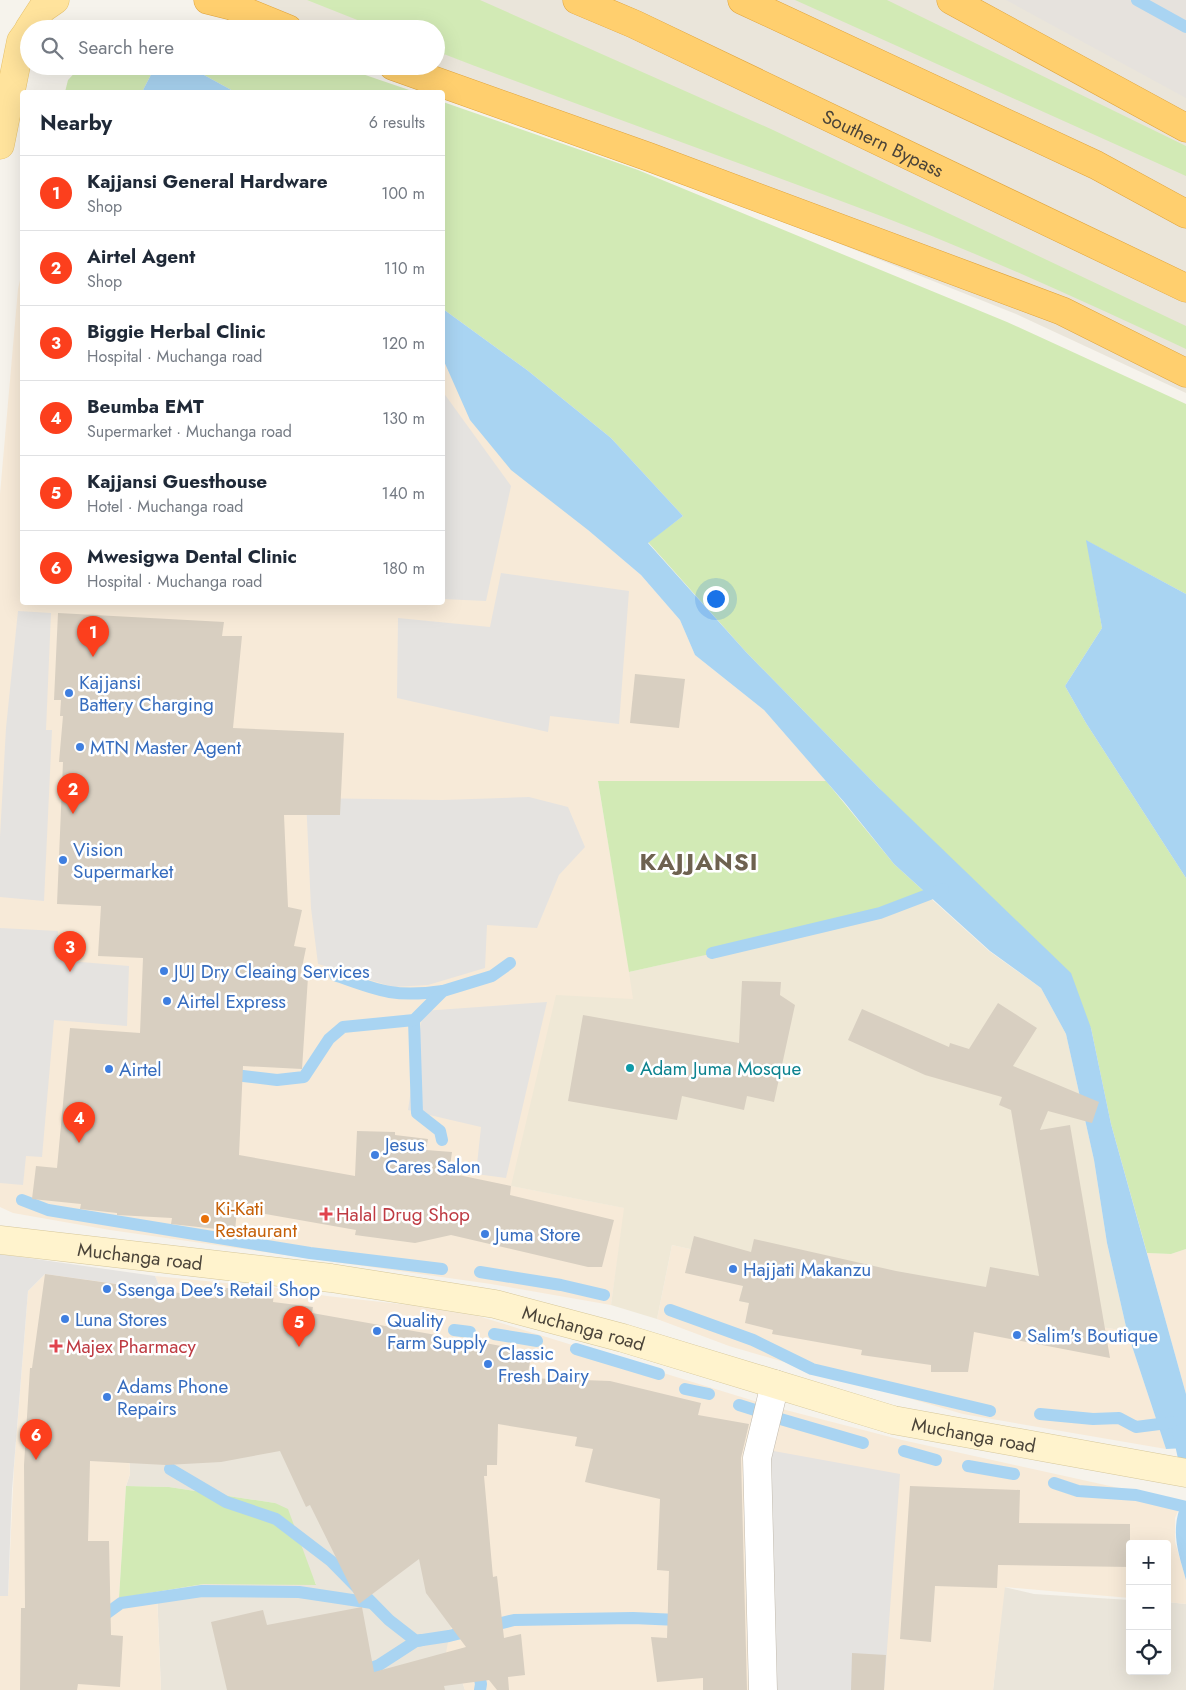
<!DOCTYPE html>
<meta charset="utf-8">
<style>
body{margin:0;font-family:Jost,sans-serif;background:#f6f6f7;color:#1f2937}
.controls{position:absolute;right:15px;bottom:15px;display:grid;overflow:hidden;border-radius:5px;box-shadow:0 5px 20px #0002}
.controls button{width:45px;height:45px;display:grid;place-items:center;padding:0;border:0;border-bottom:1px solid #e0e1e3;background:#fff;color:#1f2937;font:25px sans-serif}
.you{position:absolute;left:715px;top:598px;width:18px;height:18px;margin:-12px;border:4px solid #fff;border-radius:50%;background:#1a73e8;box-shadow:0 0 0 8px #1a73e833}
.badge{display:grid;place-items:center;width:32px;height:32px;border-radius:50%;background:#fc3f1d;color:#fff;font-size:16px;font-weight:700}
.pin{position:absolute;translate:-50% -41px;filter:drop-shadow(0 1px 2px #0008)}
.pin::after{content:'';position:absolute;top:26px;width:18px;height:15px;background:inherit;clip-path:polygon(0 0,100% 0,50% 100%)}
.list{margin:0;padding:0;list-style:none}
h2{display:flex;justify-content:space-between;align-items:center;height:65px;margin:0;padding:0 20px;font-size:21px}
h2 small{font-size:16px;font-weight:400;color:#747a83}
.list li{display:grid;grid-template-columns:32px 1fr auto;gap:15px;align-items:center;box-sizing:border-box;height:75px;padding:0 20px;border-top:1px solid #e0e1e3}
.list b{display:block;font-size:19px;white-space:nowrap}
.list p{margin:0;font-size:16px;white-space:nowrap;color:#747a83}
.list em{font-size:16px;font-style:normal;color:#747a83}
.icon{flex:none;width:28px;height:28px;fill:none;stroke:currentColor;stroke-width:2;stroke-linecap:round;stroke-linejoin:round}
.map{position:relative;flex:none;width:1186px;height:1690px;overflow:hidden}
.search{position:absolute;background:#fff;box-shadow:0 5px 20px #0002;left:20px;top:20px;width:425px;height:55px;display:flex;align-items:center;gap:12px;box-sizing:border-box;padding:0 18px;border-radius:28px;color:#747a83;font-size:19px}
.panel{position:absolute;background:#fff;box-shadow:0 5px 20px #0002;left:20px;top:90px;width:425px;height:515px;border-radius:5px}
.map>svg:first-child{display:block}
.residential{fill:#eae5da}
.commercial{fill:#f7ead8}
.industrial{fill:#e6e2dd}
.education{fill:#efe8d6}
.green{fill:#d2eab5}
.parking{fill:#e5e3e0}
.water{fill:#a9d4f2}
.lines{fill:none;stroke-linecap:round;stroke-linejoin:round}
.stream{stroke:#a9d4f2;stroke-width:12}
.building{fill:#d8cfc1}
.street-casing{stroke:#c2bbae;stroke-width:29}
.secondary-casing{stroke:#d6c79b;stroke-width:29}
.primary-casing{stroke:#e6c16a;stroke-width:29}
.highway-casing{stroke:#e0a43c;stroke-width:29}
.street{stroke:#fff;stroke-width:28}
.secondary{stroke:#fff3cd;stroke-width:28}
.primary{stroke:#ffe39c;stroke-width:28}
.highway{stroke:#ffcf6e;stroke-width:28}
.shop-dot{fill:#3f7fe0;stroke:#fff;stroke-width:2}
.culture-dot{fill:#0f9aa8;stroke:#fff;stroke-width:2}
.health-dot{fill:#e0444e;stroke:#fff;stroke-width:2}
.food-dot{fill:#e8710a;stroke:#fff;stroke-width:2}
.labels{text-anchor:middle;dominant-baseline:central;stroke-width:5;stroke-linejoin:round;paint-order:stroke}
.street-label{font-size:19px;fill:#4b4439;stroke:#fff}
.shop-label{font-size:19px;fill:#366cbe;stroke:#fff;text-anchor:start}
.culture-label{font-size:19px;fill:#0d838f;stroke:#fff;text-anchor:start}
.food-label{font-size:19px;fill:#c56008;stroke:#fff;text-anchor:start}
.health-label{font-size:19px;fill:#be3a42;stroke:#fff;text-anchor:start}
.district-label{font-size:24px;font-weight:bold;letter-spacing:1px;fill:#6e6250;stroke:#fff}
</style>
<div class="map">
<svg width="1186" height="1690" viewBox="0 0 1186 1690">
<rect width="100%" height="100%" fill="#f6f3ec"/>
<!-- residential -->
<g class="residential">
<path d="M231,0H1186V393L1016,314L639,164L359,66H436V29H254Z"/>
<path d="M126,1376L410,1405L461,1678L465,1690H161L157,1592L204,1584H316L275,1503L169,1487L126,1486L130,1474Z"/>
<path d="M1004,1587L1034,1594L1130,1600V1671H1167V1602L1186,1604V1690H993Z"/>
</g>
<!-- commercial -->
<g class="commercial">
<path d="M22,271V602H442L443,359L588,530L641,575L680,620L695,655L764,710L826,781L598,782L634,999L512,1186L625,1208L611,1305L491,1284L110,1230L13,1213L0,1207V494L18,289Z"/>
<path d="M672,1245L749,1262L741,1293L967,1307L1127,1331L1166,1449L963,1414L729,1346L657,1319Z"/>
<path d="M1186,1249V1394L1147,1253L1171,1254Z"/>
<path d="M45,1274L161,1290L155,1276L276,1288L327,1296L409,1305L478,1316L774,1407L902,1440L1182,1502L1175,1518V1542L1186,1580V1604L1167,1602V1544H1130V1598L1005,1587L993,1690H465L461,1678L445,1658L455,1605L456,1524L126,1376L130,1474L126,1486L119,1597L157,1592L161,1690H0V1596H8L14,1467L28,1291Z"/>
</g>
<!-- industrial -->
<path class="industrial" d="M1006,0H1186V98Z"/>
<!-- education -->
<path class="education" d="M927,895L989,951L1041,988L1066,1034L1094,1160L1107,1243L1127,1331L967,1307L881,1332L739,1301L749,1262L672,1245L657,1319L611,1305L624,1208L511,1186L556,995L633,999L629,972L804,932L880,913Z"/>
<!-- green -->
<g class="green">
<path d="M307,0H480L773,130L1186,326V349C1086,302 985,256 881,216C733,160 584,108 436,51V29H380Z"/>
<path d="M795,0H887L1186,146V176Z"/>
<path d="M81,66H339L415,92H235L193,69L155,67L142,92H65L68,80Z"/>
<path d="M443,102L638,170L1007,322L1186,404V594L1087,541L1102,628L1065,686L1086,723L1186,878V1249L1171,1254L1147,1253L1111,1124L1091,1028L879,788L746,652L648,542L683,516L611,438L527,370L443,309Z"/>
<path d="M598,781H826L894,864L927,894C832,931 729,949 629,972Z"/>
<path d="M126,1486L169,1487L275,1503L288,1509L316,1585L204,1584L119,1598Z"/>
</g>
<!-- parking -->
<g class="parking">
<path d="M443,392L511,486L486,601L443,599Z"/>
<path d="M501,573L629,591L619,724L550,716L548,732L397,698L398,618L490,627Z"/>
<path d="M18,611L51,613L46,730H52L44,901L0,897V837L6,728Z"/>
<path d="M529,797L568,807L585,847L559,875L537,928L487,925L485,968L428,985L393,987L318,964L311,908L306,798L442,800Z"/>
<path d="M0,928L58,931L57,960L129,966L127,1026L54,1020L42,1157L26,1156L23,1185L0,1183Z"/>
<path d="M547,1002L506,1178L476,1174L481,1127L408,1110L423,1011Z"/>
<path d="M0,1254L155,1276L161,1290L45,1274L28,1291L12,1490L8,1596H0Z"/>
<path d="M768,1450L900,1474L884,1690H767Z"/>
</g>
<!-- water -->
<g class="water">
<path d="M155,67L193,69L235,92H142Z"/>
<path d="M443,309L527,370L611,438L683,516L648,543L746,652L879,788L1071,973L1091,1028L1111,1124L1186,1394V1448L1166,1449L1127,1331L1107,1243L1094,1160L1066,1034L1041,988L990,951L894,864L845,803L764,710L695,655L680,620L641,575L588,530L511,470L470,420L443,359Z"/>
<path d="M1086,540L1186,594V878L1086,723L1065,686L1102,628Z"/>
<path d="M1182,1502H1186V1580C1178,1551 1170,1531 1182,1502Z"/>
</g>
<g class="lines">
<!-- stream -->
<g class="stream">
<path d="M1137,0L1186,27"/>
<path d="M712,953L880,913L943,889"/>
<path d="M335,975C379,991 395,998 443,991"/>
<path d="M414,1020L417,1113L440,1131L442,1140"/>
<path d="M226,1074L277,1080L304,1077L329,1039L343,1027L414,1020L443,991L492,976L510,963"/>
<path d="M22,1200L48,1210L310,1253L442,1269"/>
<path d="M480,1272L561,1285L604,1295"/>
<path d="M670,1310L753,1340L812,1369L990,1411"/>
<path d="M454,1330L470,1332"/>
<path d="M494,1334L537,1341"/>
<path d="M576,1349L659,1374"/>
<path d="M685,1389L709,1394"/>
<path d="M739,1405L755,1410"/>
<path d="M1040,1414L1093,1419L1119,1418L1136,1427L1175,1422"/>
<path d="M777,1418L863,1443"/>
<path d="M1178,1431L1186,1467"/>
<path d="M904,1451L936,1460"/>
<path d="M968,1466L1014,1474"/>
<path d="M170,1469L226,1502L276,1519L331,1561L389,1620L416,1641L449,1636L514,1620L633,1618L678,1620"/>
<path d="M1054,1483L1078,1491L1136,1495L1186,1507"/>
<path d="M99,1619L121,1603L202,1591L299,1592L372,1603"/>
<path d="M477,1666L481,1684L480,1690"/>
<path d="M358,1673L379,1665L416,1641L422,1640"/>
</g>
</g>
<!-- building -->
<g class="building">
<path d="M58,613L224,622L222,636H242L233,728L344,733L340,815H284L288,907L302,910L294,946L306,948L300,977H308L302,1069L243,1066L239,1155L355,1176L357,1131L395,1132V1135L428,1139L426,1150L452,1152L449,1173L511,1186L510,1195L614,1220L602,1267H588L451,1235L415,1243L355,1235L356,1230L237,1209L235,1231L171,1224L172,1218L117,1215V1213L80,1209L81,1204L32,1199L36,1166L57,1168L70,1028L140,1033L143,958L98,956L101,906L57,904L63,762H59L63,716H60L61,700H54Z"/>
<path d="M635,674L685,679L679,728L630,723Z"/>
<path d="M742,981L781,982L780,995L795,1005L774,1102L747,1096L744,1110L682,1096L677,1120L568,1101L583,1015L739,1043Z"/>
<path d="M998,1003L1037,1028L1013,1066L1099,1102L1092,1123L1048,1111L1040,1130L1070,1125L1110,1358L974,1332L968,1372H931V1365L861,1355L862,1350L772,1334L773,1330L745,1323L749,1303L739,1301L743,1286L685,1273L694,1236L751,1252L754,1239L896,1271L986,1287L990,1267L1039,1276L1011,1110L999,1105L1002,1097L925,1075L848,1040L862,1009L949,1047L950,1043L969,1049Z"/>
<path d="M45,1274L215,1298V1287L274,1292L273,1302L313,1307L312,1313L436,1335L479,1347L480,1342L532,1352L527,1378L610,1381L701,1403L698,1415L749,1424L741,1458L747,1690H703V1678L657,1682L651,1637L667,1638L669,1571L657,1570L660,1499L585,1482L593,1449L575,1446L577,1437L498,1424L497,1465H487V1476H484L493,1577L497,1576L504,1638L521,1634L525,1675L508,1677L509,1690H497L489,1680L444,1686L445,1690H227L211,1622L263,1610L267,1625L362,1607L374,1672L466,1647L426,1593L419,1559L359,1604L310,1505L306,1507L280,1451L221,1462L166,1465L90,1461L88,1541H109L111,1635L123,1636L120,1687L78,1684L77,1690H20L21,1608H25L24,1465L30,1368H32Z"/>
<path d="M910,1486L1020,1490L1019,1523L1130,1524V1567L998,1565L997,1588L935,1586L931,1642L900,1639Z"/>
<path d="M852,1653L886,1655L884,1690H851Z"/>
</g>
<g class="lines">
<defs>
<path id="street" d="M763,1690L757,1458L775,1384"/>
<g id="secondary">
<path id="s1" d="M0,1240L331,1278L495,1304L623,1338L893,1420L1186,1473"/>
</g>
<g id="primary">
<path d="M29,29L42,9L55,0"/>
<path d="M0,145L21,41L29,30"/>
</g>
<g id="highway">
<path d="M208,0L232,6L288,29"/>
<path id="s2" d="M577,0L634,24L1186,288"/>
<path d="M742,0L1096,165L1186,214"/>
<path d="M951,0L1186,128"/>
<path d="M393,66L649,157L1062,311L1186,373"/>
</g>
</defs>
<!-- street casing -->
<use href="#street" class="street-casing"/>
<!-- secondary casing -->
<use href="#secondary" class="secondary-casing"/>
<!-- primary casing -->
<use href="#primary" class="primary-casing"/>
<!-- highway casing -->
<use href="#highway" class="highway-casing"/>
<!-- street -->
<use href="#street" class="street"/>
<!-- secondary -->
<use href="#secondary" class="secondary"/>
<!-- primary -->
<use href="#primary" class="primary"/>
<!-- highway -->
<use href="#highway" class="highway"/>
</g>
<!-- markers -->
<g class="shop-dot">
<circle cx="69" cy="693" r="5"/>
<circle cx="80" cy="747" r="5"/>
<circle cx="63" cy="860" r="5"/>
<circle cx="164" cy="971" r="5"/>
<circle cx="167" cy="1001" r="5"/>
<circle cx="109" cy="1069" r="5"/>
<circle cx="375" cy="1155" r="5"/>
<circle cx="485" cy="1234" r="5"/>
<circle cx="733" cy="1269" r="5"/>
<circle cx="107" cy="1289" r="5"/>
<circle cx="65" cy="1319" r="5"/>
<circle cx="377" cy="1331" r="5"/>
<circle cx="1017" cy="1335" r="5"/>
<circle cx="488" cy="1364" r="5"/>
<circle cx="107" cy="1397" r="5"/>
</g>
<circle class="culture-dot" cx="630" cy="1068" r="5"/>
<g class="health-dot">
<path d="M323.5 1206.5h5v5h5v5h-5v5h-5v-5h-5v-5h5z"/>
<path d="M53.5 1338.5h5v5h5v5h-5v5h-5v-5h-5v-5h5z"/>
</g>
<circle class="food-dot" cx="205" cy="1219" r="5"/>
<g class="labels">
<!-- street labels -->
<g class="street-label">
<text stroke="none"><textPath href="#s2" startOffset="338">Southern Bypass</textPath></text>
<text stroke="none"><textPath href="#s1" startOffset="141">Muchanga road</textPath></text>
<text stroke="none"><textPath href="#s1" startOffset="591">Muchanga road</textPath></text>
<text stroke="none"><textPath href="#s1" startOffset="996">Muchanga road</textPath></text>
</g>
<!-- shop labels -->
<g class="shop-label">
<text x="79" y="682">Kajjansi<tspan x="79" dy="22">Battery Charging</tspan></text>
<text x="90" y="747">MTN Master Agent</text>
<text x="73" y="849">Vision<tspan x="73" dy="22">Supermarket</tspan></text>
<text x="174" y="971">JUJ Dry Cleaing Services</text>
<text x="177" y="1001">Airtel Express</text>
<text x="119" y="1069">Airtel</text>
<text x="385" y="1144">Jesus<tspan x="385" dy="22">Cares Salon</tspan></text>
<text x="495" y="1234">Juma Store</text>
<text x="743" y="1269">Hajjati Makanzu</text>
<text x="117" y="1289">Ssenga Dee's Retail Shop</text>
<text x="75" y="1319">Luna Stores</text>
<text x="387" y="1320">Quality<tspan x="387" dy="22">Farm Supply</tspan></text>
<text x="1027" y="1335">Salim's Boutique</text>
<text x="498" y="1353">Classic<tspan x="498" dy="22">Fresh Dairy</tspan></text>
<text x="117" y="1386">Adams Phone<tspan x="117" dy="22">Repairs</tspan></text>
</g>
<!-- culture labels -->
<g class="culture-label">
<text x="640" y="1068">Adam Juma Mosque</text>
</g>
<!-- food labels -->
<g class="food-label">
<text x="215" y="1208">Ki-Kati<tspan x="215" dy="22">Restaurant</tspan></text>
</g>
<!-- health labels -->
<g class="health-label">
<text x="336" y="1214">Halal Drug Shop</text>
<text x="66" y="1346">Majex Pharmacy</text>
</g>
<!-- district labels -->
<g class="district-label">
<text x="699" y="861">KAJJANSI</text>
</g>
</g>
</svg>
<div class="controls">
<button>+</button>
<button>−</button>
<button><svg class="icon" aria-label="locate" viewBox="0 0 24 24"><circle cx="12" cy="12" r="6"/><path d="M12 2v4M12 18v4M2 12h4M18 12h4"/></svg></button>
</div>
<div class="you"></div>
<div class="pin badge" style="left:93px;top:657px">1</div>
<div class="pin badge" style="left:73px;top:814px">2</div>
<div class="pin badge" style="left:70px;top:972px">3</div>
<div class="pin badge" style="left:79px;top:1143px">4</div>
<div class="pin badge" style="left:299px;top:1347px">5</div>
<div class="pin badge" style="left:36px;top:1460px">6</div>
<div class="search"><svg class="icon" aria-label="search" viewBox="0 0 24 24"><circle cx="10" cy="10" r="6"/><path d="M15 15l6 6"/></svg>Search here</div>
<section class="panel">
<h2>Nearby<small>6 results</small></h2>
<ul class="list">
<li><span class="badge">1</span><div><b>Kajjansi General Hardware</b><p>Shop</p></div><em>100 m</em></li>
<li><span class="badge">2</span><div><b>Airtel Agent</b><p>Shop</p></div><em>110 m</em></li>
<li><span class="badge">3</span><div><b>Biggie Herbal Clinic</b><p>Hospital · Muchanga road</p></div><em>120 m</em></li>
<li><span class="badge">4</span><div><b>Beumba EMT</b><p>Supermarket · Muchanga road</p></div><em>130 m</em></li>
<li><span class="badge">5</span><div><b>Kajjansi Guesthouse</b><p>Hotel · Muchanga road</p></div><em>140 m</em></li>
<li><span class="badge">6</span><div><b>Mwesigwa Dental Clinic</b><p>Hospital · Muchanga road</p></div><em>180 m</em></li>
</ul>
</section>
</div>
